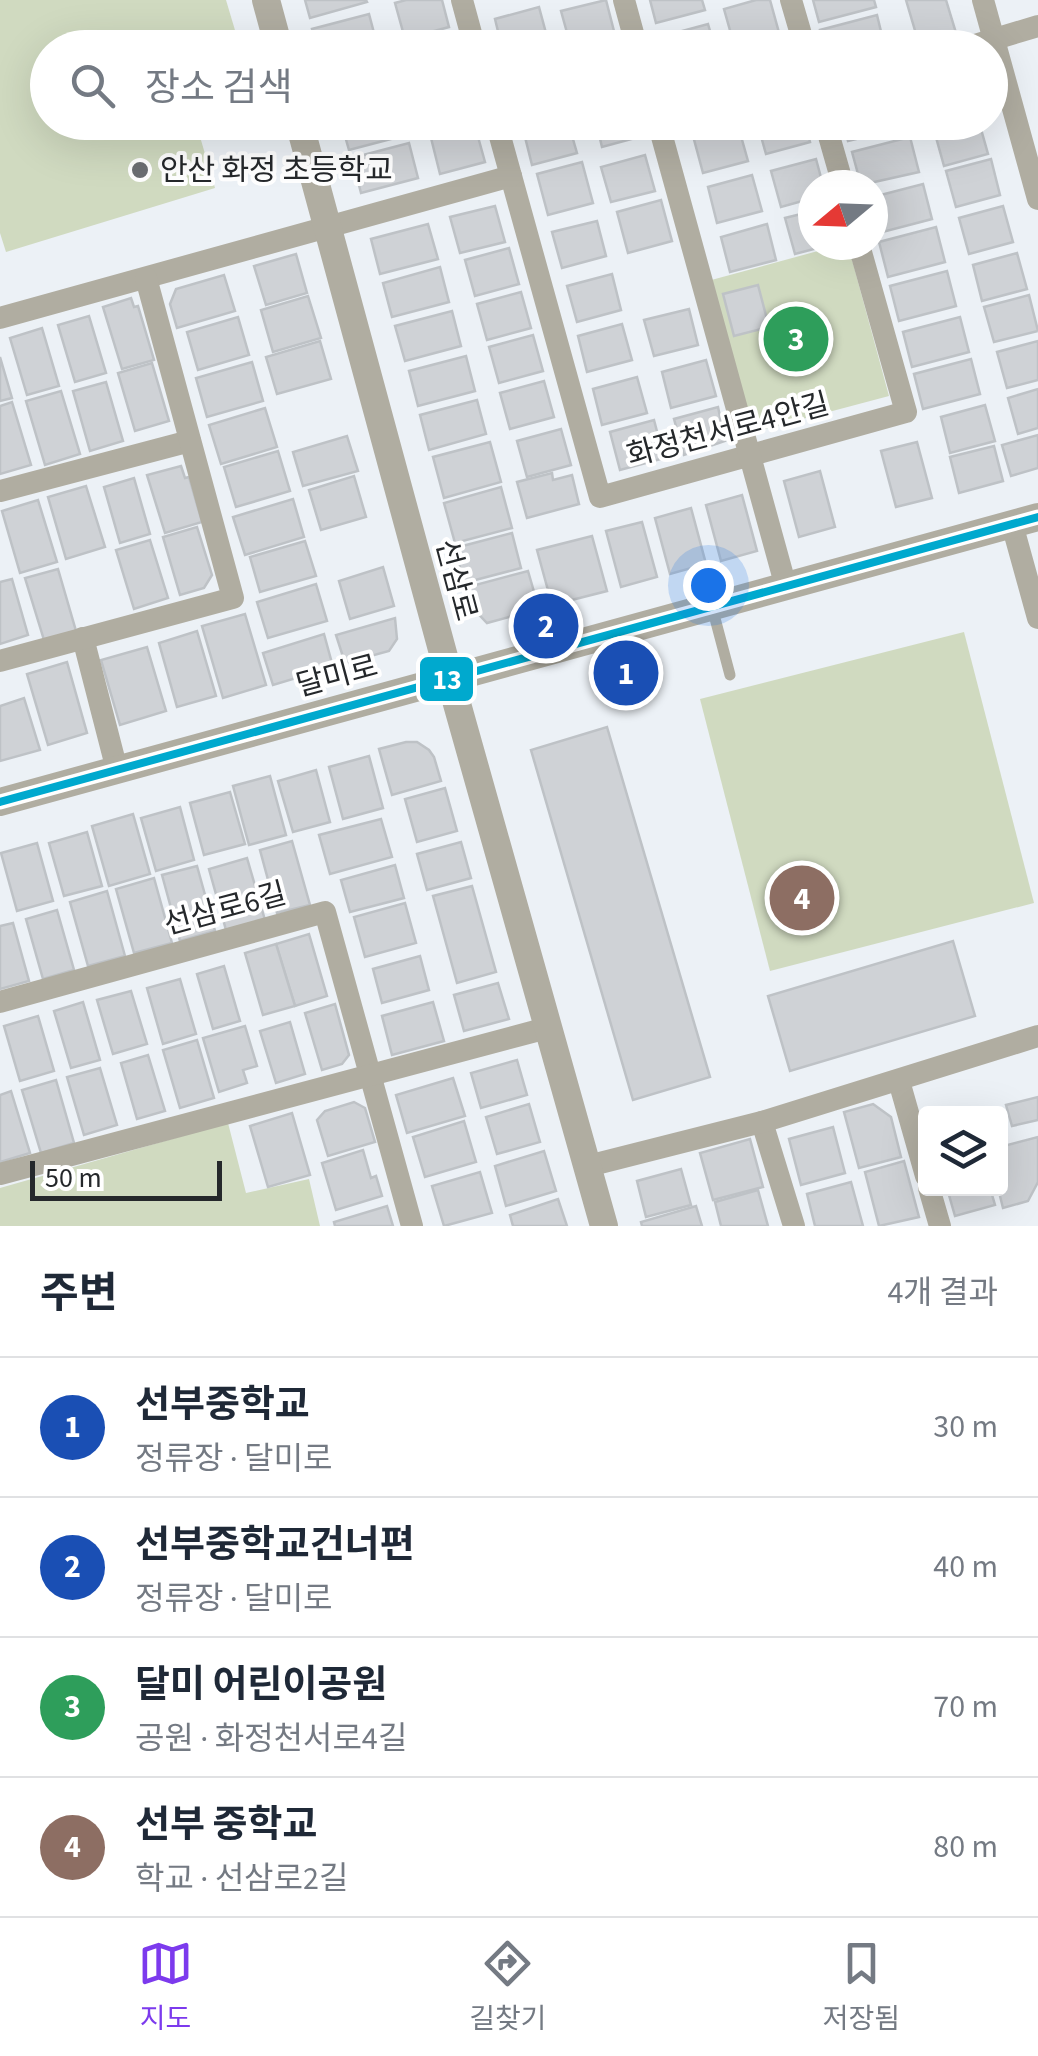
<!DOCTYPE html>
<html lang="ko">
<meta charset="utf-8">
<style>
body{margin:0;font-family:"Source Sans 3","Noto Sans KR",sans-serif;background:#f6f6f7;color:#1f2937}
.controls{position:absolute;right:30px;bottom:30px;display:grid;overflow:hidden;border-radius:10px;box-shadow:0 10px 40px #0002}
.controls button{width:90px;height:90px;display:grid;place-items:center;padding:0;border:0;border-bottom:2px solid #e0e1e3;background:#fff;color:#1f2937;font:50px sans-serif}
.compass{position:absolute;left:798px;top:170px;width:90px;height:90px;border-radius:50%;background:#fff;box-shadow:0 10px 40px #0002;rotate:251deg}
.scale{position:absolute;left:30px;bottom:25px;width:192px;box-sizing:border-box;padding-left:10px;border:5px solid #25282b;border-top:0;font-size:28px;line-height:35px;white-space:nowrap;color:#25282b;-webkit-text-stroke:8px #fff;paint-order:stroke}
.you{position:absolute;left:708px;top:585px;width:35px;height:35px;margin:-25px;border:8px solid #fff;border-radius:50%;background:#1a73e8;box-shadow:0 0 0 15px #1a73e833}
.badge{display:grid;place-items:center;width:65px;height:65px;border-radius:50%;background:#7c3aed;color:#fff;font-size:32px;font-weight:700}
.pin{position:absolute;translate:-50% -50%;border:5px solid #fff;box-shadow:0 2px 10px #0006}
.list{margin:0;padding:0;list-style:none}
h2{display:flex;justify-content:space-between;align-items:center;height:130px;margin:0;padding:0 40px;font-size:42px}
h2 small{font-size:32px;font-weight:400;color:#747a83}
.list li{display:grid;grid-template-columns:65px 1fr auto;gap:30px;align-items:center;box-sizing:border-box;height:140px;padding:0 40px;border-top:2px solid #e0e1e3}
.list b{display:block;font-size:38px;white-space:nowrap}
.list p{margin:0;font-size:32px;white-space:nowrap;color:#747a83}
.list em{font-size:32px;font-style:normal;color:#747a83}
.icon{flex:none;width:55px;height:55px;fill:none;stroke:currentColor;stroke-width:2;stroke-linecap:round;stroke-linejoin:round}
.map{position:relative;flex:none;width:1038px;height:1226px;overflow:hidden}
.search{position:absolute;background:#fff;box-shadow:0 10px 40px #0002;left:30px;right:30px;top:30px;height:110px;display:flex;align-items:center;gap:25px;box-sizing:border-box;padding:0 35px;border-radius:55px;color:#747a83;font-size:38px}
.sheet{height:690px;background:#fff}
nav{display:flex;justify-content:space-around;align-items:center;box-sizing:border-box;height:140px;border-top:2px solid #e0e1e3;background:#fff;font-size:28px;color:#747a83}
nav a{display:grid;justify-items:center;gap:5px}
nav .on{color:#7c3aed}
.map>svg:first-child{display:block}
.green{fill:#d0dac0}
.building{fill:#cfd2d6;stroke:#bec2c6;stroke-width:2.5}
.lines{fill:none;stroke-linecap:round;stroke-linejoin:round}
.service{stroke:#b0ada1;stroke-width:11}
.minor{stroke:#b0ada1;stroke-width:22}
.tertiary{stroke:#b0ada1;stroke-width:28}
.bus-1-casing{stroke:#fff;stroke-width:15}
.bus-1{stroke:#00a9ce;stroke-width:8}
.poi-dot{fill:#6b6e72;stroke:#fff;stroke-width:4}
.labels{text-anchor:middle;dominant-baseline:central;stroke-width:8;stroke-linejoin:round;paint-order:stroke}
.poi-label{font-size:30px;fill:#25282b;stroke:#fff;text-anchor:start}
.street-label{font-size:30px;fill:#25282b;stroke:#fff}
.line-badge{stroke:#fff;stroke-width:4}
.badge-label{font-size:28px;text-anchor:middle;font-weight:bold;fill:#fff}
</style>
<div class="map">
<svg width="1038" height="1226" viewBox="0 0 1038 1226">
<rect width="100%" height="100%" fill="#ecf1f6"/>
<!-- green -->
<g class="green">
<path d="M0,0H226L240,47L48,48V122L196,123L215,188L6,252L0,233Z"/>
<path d="M840,245H848L889,396L746,434L704,282Z"/>
<path d="M964,632L1034,903L770,971L700,699Z"/>
<path d="M228,1123L246,1193L309,1179L320,1226H0V1188Z"/>
</g>
<!-- building -->
<g class="building">
<path d="M305,0H366L367,2L310,18Z"/>
<path d="M406,0H442L449,27L405,39L395,3Z"/>
<path d="M606,0L615,35L571,47L561,11Z"/>
<path d="M650,0H702L705,10L656,23Z"/>
<path d="M756,0H770L781,40L754,48H735L724,9Z"/>
<path d="M813,0H874L876,7L819,22Z"/>
<path d="M906,0H946L956,33L919,44Z"/>
<path d="M539,7L550,48H502L495,19Z"/>
<path d="M369,14L378,48H317L312,29Z"/>
<path d="M877,15L885,48H824L820,30Z"/>
<path d="M708,24L715,48H667L664,36Z"/>
<path d="M448,35L452,48H404V47Z"/>
<path d="M341,122H403L406,135L349,150Z"/>
<path d="M545,122H568L577,153L532,165L523,129Z"/>
<path d="M596,122H643L646,135L602,147Z"/>
<path d="M726,122H737L748,161L703,173L692,132Z"/>
<path d="M757,122H805L810,142L766,154Z"/>
<path d="M843,122H905L906,127L848,141Z"/>
<path d="M961,122H979L988,154L944,166L934,130Z"/>
<path d="M475,126L485,162L440,174L431,138Z"/>
<path d="M910,137L919,172L861,185L852,152Z"/>
<path d="M409,143L418,178L361,193L352,158Z"/>
<path d="M645,155L655,191L611,202L601,167Z"/>
<path d="M816,159L823,185H813V198L781,207L771,171Z"/>
<path d="M991,159L1000,195L956,207L946,171Z"/>
<path d="M582,162L593,203L548,215L537,174Z"/>
<path d="M752,175L762,211L717,223L708,187Z"/>
<path d="M923,184L932,219L875,234L873,197Z"/>
<path d="M661,200L672,241L628,253L617,212Z"/>
<path d="M495,206L505,242L460,253L450,217Z"/>
<path d="M1003,206L1013,242L969,254L959,218Z"/>
<path d="M813,211V245H829L795,254L785,218Z"/>
<path d="M597,221L606,256L562,268L552,232Z"/>
<path d="M428,224L438,259L380,274L371,239Z"/>
<path d="M767,224L776,260L730,272L721,237Z"/>
<path d="M936,227L945,262L888,277L879,242Z"/>
<path d="M509,248L519,284L475,296L465,260Z"/>
<path d="M1017,253L1027,289L982,301L973,265Z"/>
<path d="M296,254L307,293L266,305L254,266Z"/>
<path d="M440,267L449,302L392,317L383,283Z"/>
<path d="M947,271L956,306L899,321L890,286Z"/>
<path d="M612,274L621,310L577,322L567,286Z"/>
<path d="M224,275L235,311L177,328L170,304L176,289Z"/>
<path d="M758,285L769,327L734,336L723,294Z"/>
<path d="M521,292L531,328L487,340L477,304Z"/>
<path d="M1029,295L1038,331L994,342L984,307Z"/>
<path d="M308,296L321,338L273,352L261,310Z"/>
<path d="M131,298L134,307L138,306L154,360L122,369L103,307Z"/>
<path d="M689,309L698,345L654,356L644,320Z"/>
<path d="M452,311L461,346L405,361L395,326Z"/>
<path d="M89,316L106,373L75,382L58,325Z"/>
<path d="M238,317L249,355L198,370L187,332Z"/>
<path d="M960,317L969,352L912,367L903,332Z"/>
<path d="M622,324L632,360L587,372L578,336Z"/>
<path d="M42,328L59,386L27,395L10,338Z"/>
<path d="M533,335L543,371L499,383L489,347Z"/>
<path d="M320,341L331,379L277,394L266,357Z"/>
<path d="M1038,341V380L1007,388L997,352Z"/>
<path d="M466,356L475,391L418,406L409,371Z"/>
<path d="M0,357L12,398L0,401Z"/>
<path d="M971,359L980,394L923,409L914,374Z"/>
<path d="M706,360L716,396L671,408L662,372Z"/>
<path d="M252,362L263,401L207,417L196,378Z"/>
<path d="M152,363L169,421L135,431L118,373Z"/>
<path d="M637,377L647,413L602,425L593,389Z"/>
<path d="M544,381L554,417L510,429L500,393Z"/>
<path d="M106,382L123,441L90,451L73,391Z"/>
<path d="M1038,389V428L1018,434L1008,398Z"/>
<path d="M61,391L80,454L45,465L26,401Z"/>
<path d="M477,400L486,434L429,450L420,415Z"/>
<path d="M12,402L31,465L0,474V406Z"/>
<path d="M985,405L995,441L950,453L941,417Z"/>
<path d="M718,407L725,441L684,455L674,419Z"/>
<path d="M265,408L277,447L221,464L209,425Z"/>
<path d="M654,420L664,458L620,470L610,432Z"/>
<path d="M561,429L571,465L527,477L517,441Z"/>
<path d="M1038,435V468L1011,476L1002,445Z"/>
<path d="M347,436L358,471L303,486L293,452Z"/>
<path d="M490,442L501,482L444,498L433,457Z"/>
<path d="M917,442L932,498L896,507L881,451Z"/>
<path d="M994,446L1003,481L959,493L950,457Z"/>
<path d="M278,451L290,491L236,507L224,467Z"/>
<path d="M181,466L185,478L189,477L202,522L165,533L147,475Z"/>
<path d="M820,471L835,527L799,537L784,481Z"/>
<path d="M552,473L553,480L572,475L579,504L527,518L517,482Z"/>
<path d="M354,476L366,517L321,530L309,490Z"/>
<path d="M134,478L150,534L120,543L104,487Z"/>
<path d="M86,486L105,547L66,559L48,497Z"/>
<path d="M501,487L512,528L455,543L444,503Z"/>
<path d="M742,495L757,551L721,561L706,505Z"/>
<path d="M293,499L304,537L245,555L233,517Z"/>
<path d="M38,500L57,562L20,573L2,511Z"/>
<path d="M691,508L706,564L670,574L655,518Z"/>
<path d="M642,522L657,577L621,587L606,531Z"/>
<path d="M197,527L212,575L204,588L180,595L163,537Z"/>
<path d="M512,533L521,568L464,583L455,548Z"/>
<path d="M592,536L607,591L552,605L537,550Z"/>
<path d="M150,540L168,598L134,609L116,550Z"/>
<path d="M305,541L316,576L260,592L250,557Z"/>
<path d="M383,567L394,606L350,619L339,581Z"/>
<path d="M58,569L76,631L44,640L25,578Z"/>
<path d="M528,571L539,609L487,623L469,604L464,588Z"/>
<path d="M12,579L28,635L0,644V582Z"/>
<path d="M316,584L327,621L268,638L257,602Z"/>
<path d="M245,614L266,685L223,698L202,626Z"/>
<path d="M395,618L397,639L389,651L345,663L336,635Z"/>
<path d="M197,631L216,696L177,707L159,643Z"/>
<path d="M324,634L333,667L273,685L263,653Z"/>
<path d="M147,647L166,711L120,725L101,660Z"/>
<path d="M67,662L87,733L48,745L27,674Z"/>
<path d="M24,698L40,750L0,761V706Z"/>
<path d="M607,727L710,1077L633,1100L531,750Z"/>
<path d="M406,742H417L429,750L434,757L441,781L392,795L379,749Z"/>
<path d="M369,756L383,808L343,819L329,767Z"/>
<path d="M316,770L330,822L293,832L278,781Z"/>
<path d="M270,776L286,835L249,845L233,786Z"/>
<path d="M445,788L457,831L417,842L405,799Z"/>
<path d="M230,792L245,844L204,855L190,803Z"/>
<path d="M180,807L194,860L156,871L141,818Z"/>
<path d="M133,814L150,874L109,886L92,826Z"/>
<path d="M381,819L392,857L330,874L319,835Z"/>
<path d="M87,832L102,886L64,896L49,843Z"/>
<path d="M292,841L310,905L277,913L260,850Z"/>
<path d="M461,842L471,878L427,890L417,854Z"/>
<path d="M37,843L53,901L17,911L1,853Z"/>
<path d="M247,858L265,920L226,930L209,869Z"/>
<path d="M395,865L404,898L350,912L341,880Z"/>
<path d="M197,866L215,931L180,941L162,875Z"/>
<path d="M154,878L172,943L134,953L116,889Z"/>
<path d="M472,886L496,972L457,983L433,896Z"/>
<path d="M107,891L125,956L88,966L70,902Z"/>
<path d="M405,903L416,943L365,957L354,917Z"/>
<path d="M57,910L74,970L43,979L26,919Z"/>
<path d="M13,923L29,981L0,989V926Z"/>
<path d="M309,934L327,996L295,1006L276,944Z"/>
<path d="M953,941L975,1016L790,1071L768,996Z"/>
<path d="M276,944L295,1006L263,1015L245,953Z"/>
<path d="M420,956L429,990L382,1003L373,969Z"/>
<path d="M224,966L240,1021L213,1029L197,974Z"/>
<path d="M180,979L196,1034L163,1044L147,988Z"/>
<path d="M498,983L509,1019L464,1031L454,995Z"/>
<path d="M131,991L147,1044L113,1054L97,1000Z"/>
<path d="M83,1002L100,1060L71,1068L54,1011Z"/>
<path d="M433,1002L444,1041L392,1055L382,1016Z"/>
<path d="M335,1004L349,1055L342,1064L322,1070L305,1013Z"/>
<path d="M38,1016L54,1071L20,1081L4,1026Z"/>
<path d="M290,1022L305,1074L276,1083L260,1031Z"/>
<path d="M245,1026L257,1066L243,1070L247,1083L219,1092L203,1038Z"/>
<path d="M197,1040L214,1098L180,1108L163,1050Z"/>
<path d="M148,1055L165,1111L137,1119L121,1063Z"/>
<path d="M517,1060L527,1095L481,1108L471,1073Z"/>
<path d="M100,1068L117,1125L84,1135L67,1077Z"/>
<path d="M453,1078L465,1116L407,1133L396,1095Z"/>
<path d="M56,1080L74,1143L41,1153L22,1090Z"/>
<path d="M11,1091L30,1153L0,1162V1095Z"/>
<path d="M1038,1097V1120L1012,1126L1006,1105Z"/>
<path d="M354,1102L365,1108L375,1142L328,1156L317,1120L325,1111Z"/>
<path d="M529,1104L540,1142L497,1154L486,1117Z"/>
<path d="M873,1104L891,1117L901,1157L859,1168L844,1112Z"/>
<path d="M292,1113L310,1175L268,1187L250,1126Z"/>
<path d="M464,1121L476,1162L425,1177L413,1137Z"/>
<path d="M833,1127L845,1173L801,1185L789,1139Z"/>
<path d="M1038,1137V1182L1028,1201L1003,1208L998,1188L1000,1147Z"/>
<path d="M750,1139L763,1187L713,1200L700,1153Z"/>
<path d="M363,1150L371,1178L376,1176L382,1196L336,1210L322,1163Z"/>
<path d="M544,1151L556,1191L506,1206L495,1166Z"/>
<path d="M904,1161L919,1217L879,1226L865,1172Z"/>
<path d="M681,1169L691,1205L646,1217L637,1181Z"/>
<path d="M480,1172L492,1213L444,1226L432,1186Z"/>
<path d="M851,1182L863,1226H815L807,1194Z"/>
<path d="M947,1188H990L995,1205L955,1216Z"/>
<path d="M758,1190L768,1226H721L715,1202Z"/>
<path d="M558,1199L567,1226H513L510,1215Z"/>
<path d="M387,1206L393,1226H335L334,1222Z"/>
<path d="M696,1206L702,1226H642L641,1222Z"/>
</g>
<g class="lines">
<!-- service -->
<path class="service" d="M712,607L730,675"/>
<!-- minor -->
<g class="minor">
<path d="M462,0L475,48"/>
<path d="M624,0L637,48"/>
<path d="M791,0L805,48"/>
<path d="M983,0L1038,199"/>
<path d="M965,48L1038,26"/>
<path d="M496,122L600,497L906,412L859,245"/>
<path d="M658,122L786,587"/>
<path d="M825,122L843,185"/>
<path d="M0,318L511,176"/>
<path d="M0,491L190,441"/>
<path d="M1012,524L1038,618"/>
<path d="M83,638L117,770"/>
<path d="M0,661L233,598L146,278"/>
<path d="M0,1002L325,912L412,1226"/>
<path d="M899,1081L926,1176"/>
<path d="M762,1122L794,1226"/>
<path d="M588,1166L762,1122L1038,1036"/>
<path d="M0,1174L547,1028"/>
<path d="M929,1188L940,1226"/>
</g>
<!-- tertiary -->
<g class="tertiary">
<path d="M266,0L279,48"/>
<path d="M299,122L450,679L604,1226"/>
<path d="M0,802L1038,517"/>
</g>
<defs>
<path id="bus-1" d="M0,802L1038,517"/>
</defs>
<!-- bus-1 casing -->
<use href="#bus-1" class="bus-1-casing"/>
<!-- bus-1 -->
<use href="#bus-1" class="bus-1"/>
</g>
<!-- markers -->
<circle class="poi-dot" cx="140" cy="170" r="10"/>
<g class="labels">
<!-- poi labels -->
<g class="poi-label">
<text x="160" y="170">안산 화정 초등학교</text>
</g>
<!-- street labels -->
<g class="street-label">
<text transform="translate(728 430) rotate(-15)">화정천서로4안길</text>
<text transform="translate(456 580) rotate(75)">선삼로</text>
<text transform="translate(337 676) rotate(-15)">달미로</text>
<text transform="translate(225 909) rotate(-15)">선삼로6길</text>
</g>
</g>
<rect class="line-badge" x="418" y="655" width="57" height="48" rx="10" fill="#00a9ce"/>
<g class="badge-label">
<text x="447" y="689">13</text>
</g>
</svg>
<div class="controls">
<button><svg class="icon" aria-label="layers" viewBox="0 0 24 24"><path d="M12 4l9 5-9 5-9-5zM3 14l9 5 9-5"/></svg></button>
</div>
<svg class="compass" viewBox="-18 -18 36 36"><path d="M0-13l5 13h-10z" fill="#e53935"/><path d="M0 13l5-13h-10z" fill="#747a83"/></svg>
<div class="scale">50 m</div>
<div class="you"></div>
<div class="pin badge" style="left:626px;top:673px;background:#1a4fb4">1</div>
<div class="pin badge" style="left:546px;top:626px;background:#1a4fb4">2</div>
<div class="pin badge" style="left:796px;top:339px;background:#2e9e5b">3</div>
<div class="pin badge" style="left:802px;top:898px;background:#8d6e63">4</div>
<div class="search"><svg class="icon" aria-label="search" viewBox="0 0 24 24"><circle cx="10" cy="10" r="6"/><path d="M15 15l6 6"/></svg>장소 검색</div>
</div>
<section class="sheet">
<h2>주변<small>4개 결과</small></h2>
<ul class="list">
<li><span class="badge" style="background:#1a4fb4">1</span><div><b>선부중학교</b><p>정류장 · 달미로</p></div><em>30 m</em></li>
<li><span class="badge" style="background:#1a4fb4">2</span><div><b>선부중학교건너편</b><p>정류장 · 달미로</p></div><em>40 m</em></li>
<li><span class="badge" style="background:#2e9e5b">3</span><div><b>달미 어린이공원</b><p>공원 · 화정천서로4길</p></div><em>70 m</em></li>
<li><span class="badge" style="background:#8d6e63">4</span><div><b>선부 중학교</b><p>학교 · 선삼로2길</p></div><em>80 m</em></li>
</ul>
</section>
<nav>
<a class="on"><svg class="icon" aria-label="map" viewBox="0 0 24 24"><path d="M3 6l6-2 6 2 6-2v14l-6 2-6-2-6 2zM9 4v14M15 6v14"/></svg>지도</a>
<a><svg class="icon" aria-label="directions" viewBox="0 0 24 24"><path d="M12 3l9 9-9 9-9-9zM9 14v-3h6M13 9l2 2-2 2"/></svg>길찾기</a>
<a><svg class="icon" aria-label="saved" viewBox="0 0 24 24"><path d="M7 4h10v16l-5-4-5 4z"/></svg>저장됨</a>
</nav>
